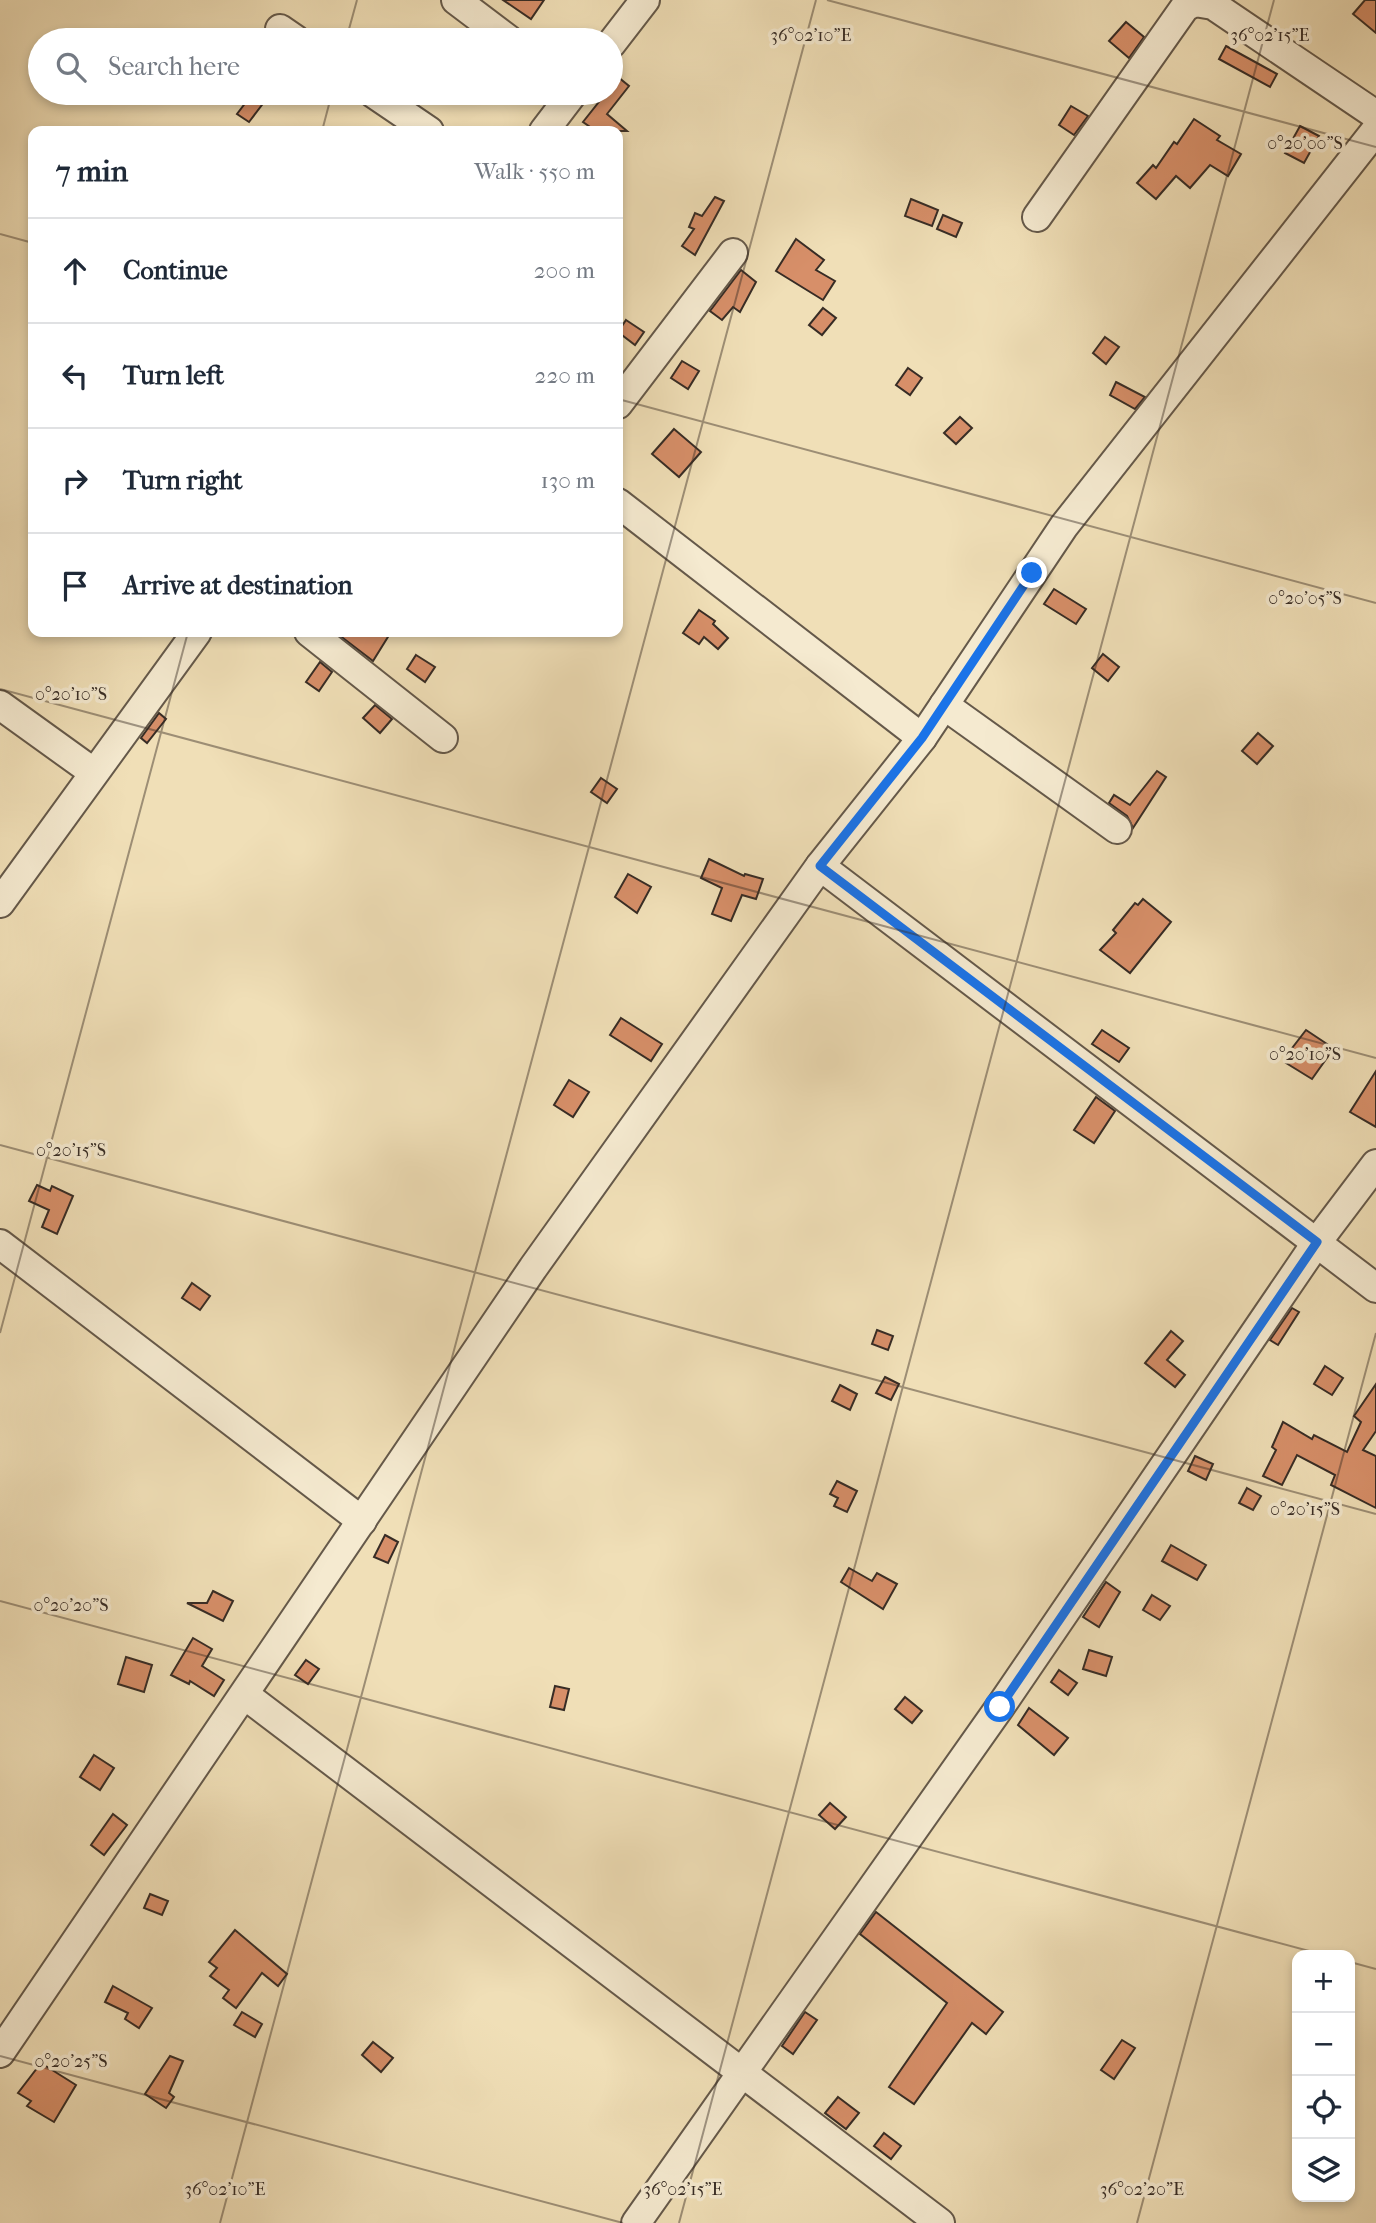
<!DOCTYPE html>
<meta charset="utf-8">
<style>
body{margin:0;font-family:"IM FELL French Canon",serif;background:#f2f2f3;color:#1f2937}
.controls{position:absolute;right:21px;bottom:21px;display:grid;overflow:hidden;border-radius:14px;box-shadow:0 4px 10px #0003}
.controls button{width:63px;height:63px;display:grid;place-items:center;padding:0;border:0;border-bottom:2px solid #e0e1e3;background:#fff;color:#1f2937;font:35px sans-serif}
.stop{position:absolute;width:21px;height:21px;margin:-16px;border:5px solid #1a73e8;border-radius:50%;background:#fff}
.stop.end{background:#1a73e8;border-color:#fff;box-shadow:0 2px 7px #0008}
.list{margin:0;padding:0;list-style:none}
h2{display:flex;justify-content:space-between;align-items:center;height:91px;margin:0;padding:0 28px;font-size:30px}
h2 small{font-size:23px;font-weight:400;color:#747a83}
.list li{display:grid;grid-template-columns:46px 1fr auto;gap:21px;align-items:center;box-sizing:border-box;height:105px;padding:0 28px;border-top:2px solid #e0e1e3}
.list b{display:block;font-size:26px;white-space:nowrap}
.list em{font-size:23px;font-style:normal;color:#747a83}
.icon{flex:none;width:38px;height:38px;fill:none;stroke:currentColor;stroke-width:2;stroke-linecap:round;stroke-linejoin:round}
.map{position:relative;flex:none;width:1376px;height:2223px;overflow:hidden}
.search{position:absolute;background:#fff;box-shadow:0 4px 10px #0003;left:28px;top:28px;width:595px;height:77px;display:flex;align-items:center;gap:18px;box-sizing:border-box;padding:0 24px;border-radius:38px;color:#747a83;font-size:26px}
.panel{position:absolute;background:#fff;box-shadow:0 4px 10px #0003;left:28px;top:126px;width:595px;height:511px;border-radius:14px}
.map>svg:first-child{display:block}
.building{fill:#d78f69;stroke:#372c25;stroke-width:2}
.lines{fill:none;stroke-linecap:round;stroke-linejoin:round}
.minor-casing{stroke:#65594a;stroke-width:32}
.minor{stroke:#f5ead0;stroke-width:28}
.route{stroke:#1a73e8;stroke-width:9}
.ticks{fill:none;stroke:#372c25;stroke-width:2;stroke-opacity:0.45}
.ticks-label{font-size:18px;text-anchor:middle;fill:#372c25;stroke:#f5ead0;stroke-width:7;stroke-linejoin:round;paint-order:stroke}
</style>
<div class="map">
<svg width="1376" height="2223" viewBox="0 0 1376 2223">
<rect width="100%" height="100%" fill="#f0dfb7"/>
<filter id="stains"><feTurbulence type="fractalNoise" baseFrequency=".00286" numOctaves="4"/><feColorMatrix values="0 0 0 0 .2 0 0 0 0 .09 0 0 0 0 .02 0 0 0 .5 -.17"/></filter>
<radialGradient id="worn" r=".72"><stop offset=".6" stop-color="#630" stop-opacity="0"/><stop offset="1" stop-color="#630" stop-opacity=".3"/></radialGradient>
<!-- building -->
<g class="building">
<path d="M503,0H544L531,19Z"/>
<path d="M1365,0H1376V33L1353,14Z"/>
<path d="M1126,22L1144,37L1129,58L1109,41Z"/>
<path d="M1226,46L1277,74L1270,87L1219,59Z"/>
<path d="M618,77L629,86L607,114L627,131H596L583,122L606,93H611V86Z"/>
<path d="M253,93H271L249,122L237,114Z"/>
<path d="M1071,106L1088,116L1074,135L1059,125Z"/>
<path d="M1194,119L1220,136L1217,140L1241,154L1228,176L1210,165L1190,188L1176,176L1156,199L1137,183L1153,165L1156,168L1174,142L1177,144Z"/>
<path d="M1300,126L1319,136L1304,163L1285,153Z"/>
<path d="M715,197L724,201L695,255L682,246L694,229L689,227L695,213L702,216Z"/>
<path d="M911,199L938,210L932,226L905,216Z"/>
<path d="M943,215L962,223L956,237L937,229Z"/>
<path d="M796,239L824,260L816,270L835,281L823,300L776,271Z"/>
<path d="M741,270L756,282L740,312L733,307L722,320L710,311Z"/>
<path d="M823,308L836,318L822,335L809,325Z"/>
<path d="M626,320L644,332L635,345L618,332Z"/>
<path d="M1105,337L1119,347L1106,364L1093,353Z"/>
<path d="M682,361L699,371L688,389L671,378Z"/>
<path d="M908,368L922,378L910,395L896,385Z"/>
<path d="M1116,382L1145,397L1135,409L1110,395Z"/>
<path d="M960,417L972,428L956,444L944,433Z"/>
<path d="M674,429L701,452L679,477L652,454Z"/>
<path d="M1054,589L1086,609L1076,624L1044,604Z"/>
<path d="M699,610L715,621L713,624L728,638L718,649L704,637L699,644L683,633Z"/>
<path d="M342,632H391L373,661L339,635Z"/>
<path d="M1103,654L1119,667L1108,681L1092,668Z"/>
<path d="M416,655L435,667L425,682L407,669Z"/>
<path d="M320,662L332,672L319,691L306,682Z"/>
<path d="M375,705L392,719L380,733L363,718Z"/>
<path d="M159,713L166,719L147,743L141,738Z"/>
<path d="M1258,733L1273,746L1257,764L1242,751Z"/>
<path d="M1157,771L1166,777L1133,828L1127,816L1109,803L1114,795L1130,805Z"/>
<path d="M601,778L617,789L607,803L591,792Z"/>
<path d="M709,859L744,876L745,874L763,879L756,899L742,895L731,921L712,914L722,888L701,878Z"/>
<path d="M628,874L651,887L637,913L615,897Z"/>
<path d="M1143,899L1171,922L1130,973L1100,950L1116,933L1113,930L1135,903L1138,905Z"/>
<path d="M621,1018L662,1044L651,1061L610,1035Z"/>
<path d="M1102,1030L1129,1048L1119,1062L1092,1044Z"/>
<path d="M1306,1030L1330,1046L1326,1053L1329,1055L1312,1079L1286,1063L1289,1058L1286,1056Z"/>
<path d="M1376,1071V1127L1350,1112Z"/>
<path d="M569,1080L589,1092L573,1117L554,1105Z"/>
<path d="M1096,1097L1115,1111L1094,1143L1074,1130Z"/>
<path d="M37,1185L50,1191L52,1186L73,1196L57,1234L42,1227L49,1210L29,1201Z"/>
<path d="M192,1283L210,1296L200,1310L182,1298Z"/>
<path d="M1292,1308L1299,1312L1278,1345L1270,1340Z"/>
<path d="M877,1330L893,1336L888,1350L872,1344Z"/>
<path d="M1171,1331L1183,1341L1167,1360L1185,1375L1175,1387L1145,1363Z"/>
<path d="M1325,1366L1343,1378L1332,1395L1314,1384Z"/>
<path d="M885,1377L899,1384L891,1400L876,1393Z"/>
<path d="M1376,1384V1431L1363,1450L1376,1456V1508L1331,1485L1335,1475L1297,1455L1282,1485L1263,1476L1276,1450L1272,1447L1283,1422L1312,1439L1314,1435L1347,1452L1361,1422L1354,1416Z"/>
<path d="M840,1385L857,1394L850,1410L832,1401Z"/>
<path d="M1195,1456L1213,1464L1206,1480L1188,1471Z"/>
<path d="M837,1481L857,1491L847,1512L834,1506L838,1498L830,1494Z"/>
<path d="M1247,1488L1261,1496L1253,1510L1239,1503Z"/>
<path d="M385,1535L398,1542L388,1563L374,1557Z"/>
<path d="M1171,1545L1206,1565L1197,1580L1162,1561Z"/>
<path d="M849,1568L872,1581L877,1573L897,1584L883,1609L841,1582Z"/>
<path d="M1106,1582L1120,1592L1099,1627L1083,1617Z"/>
<path d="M213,1591L233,1601L223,1621L187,1603H207Z"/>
<path d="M1152,1595L1170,1606L1160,1620L1143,1610Z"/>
<path d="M193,1638L212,1649L202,1666L224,1680L214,1696L190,1681L189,1684L171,1675Z"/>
<path d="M1089,1650L1112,1657L1106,1676L1083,1669Z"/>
<path d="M126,1657L152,1665L144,1692L118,1684Z"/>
<path d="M306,1660L319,1669L308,1684L295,1675Z"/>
<path d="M1059,1670L1077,1683L1068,1695L1051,1682Z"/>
<path d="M555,1686L569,1689L564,1710L550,1707Z"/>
<path d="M905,1697L922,1711L912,1723L895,1709Z"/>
<path d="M1029,1708L1068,1738L1054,1755L1018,1725Z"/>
<path d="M94,1755L114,1768L100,1790L80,1777Z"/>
<path d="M830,1803L846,1817L835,1829L819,1815Z"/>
<path d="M113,1814L127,1825L104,1855L91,1845Z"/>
<path d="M150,1894L168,1901L162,1915L144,1908Z"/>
<path d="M876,1912L1003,2012L986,2034L972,2023L914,2104L889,2087L947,2003L860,1934Z"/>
<path d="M235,1930L287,1974L278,1986L262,1973L236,2008L223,1998L229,1990L210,1976L217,1968L209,1962Z"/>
<path d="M113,1986L152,2008L139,2028L125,2019L128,2013L105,2002Z"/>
<path d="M242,2012L262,2024L255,2037L234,2025Z"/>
<path d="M805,2012L817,2020L793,2054L782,2046Z"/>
<path d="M1122,2040L1135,2048L1114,2079L1101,2070Z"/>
<path d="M373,2042L393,2058L381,2072L362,2055Z"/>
<path d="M170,2056L183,2061L169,2093L174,2097L166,2108L145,2094Z"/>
<path d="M41,2063L76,2085L54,2122L27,2106L31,2101L18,2093Z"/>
<path d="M838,2097L859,2113L846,2129L825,2113Z"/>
<path d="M884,2133L901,2146L891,2159L874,2146Z"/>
</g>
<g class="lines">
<defs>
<g id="minor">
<path d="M456,0L509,40"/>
<path d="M280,29L296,40"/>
<path d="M611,44L645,0"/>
<path d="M373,93L429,131"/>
<path d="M544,131L573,93"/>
<path d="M1037,217L1185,7L1195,2L1213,5L1376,115"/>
<path d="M618,404L733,253"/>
<path d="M618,503L922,738"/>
<path d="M309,632L443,738"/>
<path d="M0,705L93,772"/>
<path d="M944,705L1117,829"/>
<path d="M820,866L1376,1288"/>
<path d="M0,903L197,632"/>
<path d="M0,1244L362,1521"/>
<path d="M245,1695L940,2223"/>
<path d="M0,2053L533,1268L820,866L922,738L1064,526L1376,130"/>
<path d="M636,2223L1000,1707L1317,1242L1376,1164"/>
</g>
</defs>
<!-- minor casing -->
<use href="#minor" class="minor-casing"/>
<!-- minor -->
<use href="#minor" class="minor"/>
</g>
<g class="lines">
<!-- route -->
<path class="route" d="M1000,1707L1317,1242L820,866L922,738L1032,573"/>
</g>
<!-- ticks -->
<path class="ticks" d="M827,0L1376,147M346,40L357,0M322,131L332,93M0,234L33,243M618,399L1376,603M0,689L1376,1058M0,1145L1376,1514M0,1333L188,632M0,1601L1324,1955M1350,1962L1376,1969M0,2056L623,2223M220,2223L816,0M679,2223L1274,0M1137,2223L1376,1333"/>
<g class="ticks-label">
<text x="811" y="41">36°02'10"E</text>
<text x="1270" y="41">36°02'15"E</text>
<text x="1305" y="149">0°20'00"S</text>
<text x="1305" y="604">0°20'05"S</text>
<text x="71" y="700">0°20'10"S</text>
<text x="1305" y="1060">0°20'10"S</text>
<text x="71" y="1156">0°20'15"S</text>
<text x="1305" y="1515">0°20'15"S</text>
<text x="71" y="1611">0°20'20"S</text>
<text x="71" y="2067">0°20'25"S</text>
<text x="225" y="2195">36°02'10"E</text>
<text x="683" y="2195">36°02'15"E</text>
<text x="1142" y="2195">36°02'20"E</text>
</g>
<rect width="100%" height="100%" filter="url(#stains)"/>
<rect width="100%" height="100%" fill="url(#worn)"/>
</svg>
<div class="controls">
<button>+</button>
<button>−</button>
<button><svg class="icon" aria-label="locate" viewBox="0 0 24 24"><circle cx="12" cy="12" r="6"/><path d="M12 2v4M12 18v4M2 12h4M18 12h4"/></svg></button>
<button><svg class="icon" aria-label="layers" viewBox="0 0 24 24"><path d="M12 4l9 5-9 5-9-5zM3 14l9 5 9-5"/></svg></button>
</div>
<div class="stop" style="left:1000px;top:1707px"></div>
<div class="stop end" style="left:1032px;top:573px"></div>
<div class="search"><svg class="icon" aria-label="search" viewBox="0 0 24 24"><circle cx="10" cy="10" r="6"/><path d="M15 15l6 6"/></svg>Search here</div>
<section class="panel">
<h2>7 min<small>Walk · 550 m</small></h2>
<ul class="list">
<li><svg class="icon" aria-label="ahead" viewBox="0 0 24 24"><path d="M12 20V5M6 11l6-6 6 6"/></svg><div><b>Continue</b></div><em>200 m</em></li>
<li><svg class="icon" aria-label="left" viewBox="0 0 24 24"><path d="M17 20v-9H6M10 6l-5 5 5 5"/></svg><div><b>Turn left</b></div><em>220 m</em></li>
<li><svg class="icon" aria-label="right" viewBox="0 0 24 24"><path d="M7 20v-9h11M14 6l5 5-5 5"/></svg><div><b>Turn right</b></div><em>130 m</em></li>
<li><svg class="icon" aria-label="arrive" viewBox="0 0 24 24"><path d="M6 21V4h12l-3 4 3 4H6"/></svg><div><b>Arrive at destination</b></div></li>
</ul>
</section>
</div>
